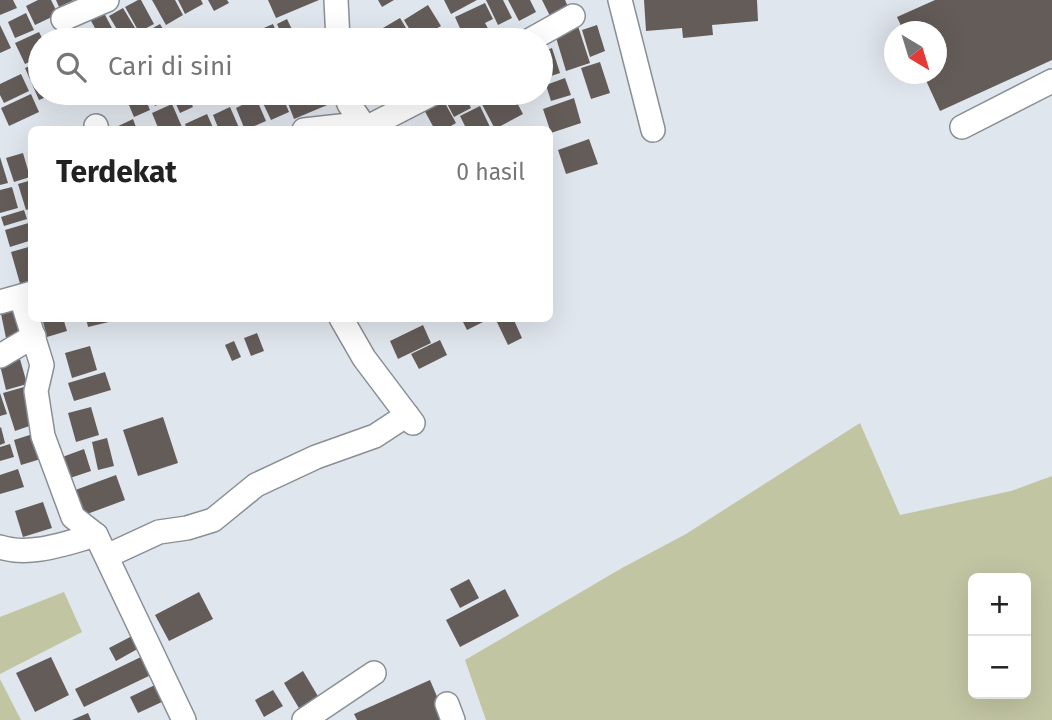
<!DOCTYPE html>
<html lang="id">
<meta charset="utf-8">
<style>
body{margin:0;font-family:"Fira Sans",sans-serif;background:#f2f2f2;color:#222}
.controls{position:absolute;right:21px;bottom:21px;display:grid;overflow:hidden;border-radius:10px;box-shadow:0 7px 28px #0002}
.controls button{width:63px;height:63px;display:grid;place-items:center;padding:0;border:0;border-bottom:2px solid #e0e0e0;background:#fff;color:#222;font:35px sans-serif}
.compass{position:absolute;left:884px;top:21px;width:63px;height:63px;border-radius:50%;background:#fff;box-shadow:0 7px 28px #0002;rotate:142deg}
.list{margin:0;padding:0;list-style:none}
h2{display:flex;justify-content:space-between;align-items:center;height:91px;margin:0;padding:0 28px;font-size:30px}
h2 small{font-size:23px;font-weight:400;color:#767676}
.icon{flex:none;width:38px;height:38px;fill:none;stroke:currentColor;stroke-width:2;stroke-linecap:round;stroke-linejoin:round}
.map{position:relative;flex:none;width:1052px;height:720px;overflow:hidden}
.search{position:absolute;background:#fff;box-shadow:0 7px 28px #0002;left:28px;top:28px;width:525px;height:77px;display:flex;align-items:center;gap:18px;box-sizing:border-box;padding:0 24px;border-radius:38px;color:#767676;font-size:26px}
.panel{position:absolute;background:#fff;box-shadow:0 7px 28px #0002;left:28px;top:126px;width:525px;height:196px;border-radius:10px}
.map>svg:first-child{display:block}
.green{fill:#c2c5a2;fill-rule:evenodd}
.building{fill:#645c59}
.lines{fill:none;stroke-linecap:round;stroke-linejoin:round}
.minor-casing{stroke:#8a8f96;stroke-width:26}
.minor{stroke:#fff;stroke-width:23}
</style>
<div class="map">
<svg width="1052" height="720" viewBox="0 0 1052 720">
<rect width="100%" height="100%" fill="#e0e6ed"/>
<!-- green -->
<g class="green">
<path d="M860,423L900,515L1011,491L1052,476V720H486L465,660L622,568L686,534ZM973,578H1026V694H973Z"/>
<path d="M64,592L82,632L0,674V617Z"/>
<path d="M0,679L21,720H0Z"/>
</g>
<!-- building -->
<g class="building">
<path d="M0,0H13L17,8L0,15Z"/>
<path d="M38,0H51L58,14L35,25L26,6Z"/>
<path d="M56,0H74L59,7Z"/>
<path d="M138,0H141L154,24L139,32L125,7Z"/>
<path d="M152,0H175L183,15L166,25Z"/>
<path d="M178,0H201L203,4L185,14Z"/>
<path d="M208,0H227L229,3L214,11Z"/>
<path d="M268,0H319L276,18Z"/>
<path d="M378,0H394L382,7Z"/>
<path d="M444,0H477L451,14Z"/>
<path d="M486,0H503L512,18L498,25Z"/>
<path d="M508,0H530L536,12L519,21Z"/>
<path d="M542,0H565L570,11L552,20Z"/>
<path d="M644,0H757L758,21L712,25L713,35L683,38L682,28L646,31Z"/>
<path d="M935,0H1052V60L940,111L923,74H936V32H904L897,17Z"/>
<path d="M485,3L493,19L485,23L491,34L479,40H473L469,32L463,35L455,17Z"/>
<path d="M428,5L441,26L416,40L404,20Z"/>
<path d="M123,8L135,28L121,36L109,16Z"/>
<path d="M103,11L114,32L101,39L90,19Z"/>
<path d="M26,13L34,30L15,38L8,22Z"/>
<path d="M400,18L409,33L398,40H374L371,35Z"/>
<path d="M287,19L297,40H284L277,24Z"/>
<path d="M577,23L590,63L566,71L554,31Z"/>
<path d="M160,24L167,36L160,40H139L137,37Z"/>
<path d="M273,24L279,39L236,40Z"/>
<path d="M0,25L11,48L0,53Z"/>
<path d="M597,25L605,51L590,57L582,30Z"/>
<path d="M39,32L43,40H40V57L25,64L15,43Z"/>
<path d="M459,32L464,40H445Z"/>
<path d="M552,48L560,73L545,78L541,64V52Z"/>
<path d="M40,61V93H56L39,100L25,68Z"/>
<path d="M600,62L610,93L591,99L581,68Z"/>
<path d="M21,74L29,91L4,103L0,95V84Z"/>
<path d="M565,78L571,95L551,101L546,85Z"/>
<path d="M138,93H143L150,110L134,117L126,98Z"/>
<path d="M149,93H165L168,100L155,106Z"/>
<path d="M171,93H187L193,107L180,113Z"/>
<path d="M193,93H226L199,105Z"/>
<path d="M281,93L289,112L271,120L262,101Z"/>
<path d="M298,93H328L332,103L294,119L286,98Z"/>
<path d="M445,93H464L471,108L454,117L442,94Z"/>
<path d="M476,93H512L523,114L495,129Z"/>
<path d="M31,94L39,112L9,126L1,108Z"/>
<path d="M440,94L456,123L444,130H435L421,104Z"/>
<path d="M256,98L266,121L245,130L236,108Z"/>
<path d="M574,98L581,123L551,133L543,109Z"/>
<path d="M172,104L182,127L177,130H159L152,113Z"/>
<path d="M480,106L490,127L485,130H467L460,116Z"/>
<path d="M230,107L240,130H219L213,115Z"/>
<path d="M207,114L214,130H187L185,124Z"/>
<path d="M133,119L137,130H110Z"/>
<path d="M589,139L598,164L566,174L558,150Z"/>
<path d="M23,153L30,177L14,182L6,158Z"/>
<path d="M0,157L8,183L0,185Z"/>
<path d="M32,180V208L26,210L18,184Z"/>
<path d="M12,187L18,208L0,213V190Z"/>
<path d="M24,210L27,219L4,226L1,217Z"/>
<path d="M32,222V240L10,247L5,230Z"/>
<path d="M32,246V284L21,287L11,252Z"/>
<path d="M13,305L21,334L6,338L0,309Z"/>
<path d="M42,318H63L67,331L47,337Z"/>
<path d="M86,318H121V319L88,327Z"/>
<path d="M461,318H491L467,330Z"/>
<path d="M495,318H513L522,338L508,345Z"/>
<path d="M423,325L431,343L398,359L390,341Z"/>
<path d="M257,333L264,351L251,356L244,338Z"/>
<path d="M440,340L447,355L419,369L411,354Z"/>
<path d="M234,341L241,357L232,361L225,345Z"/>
<path d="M90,346L97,370L72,378L65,353Z"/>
<path d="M20,359L27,384L6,390L0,365Z"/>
<path d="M105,372L111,390L74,401L68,383Z"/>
<path d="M24,387L35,424L15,431L3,393Z"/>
<path d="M0,393L7,414L0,416Z"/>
<path d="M91,407L99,435L76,442L68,413Z"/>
<path d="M163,417L178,463L138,476L123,430Z"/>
<path d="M1,427L5,443L0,445V428Z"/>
<path d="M36,433L44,458L21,465L14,440Z"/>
<path d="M107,438L114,466L98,470L92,442Z"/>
<path d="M10,444L14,457L0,461V447Z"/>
<path d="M84,449L91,471L64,480L57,459Z"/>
<path d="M18,469L24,487L0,494V475Z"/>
<path d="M116,475L125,500L79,517L70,492Z"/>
<path d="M43,502L52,528L23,537L15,511Z"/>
<path d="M469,579L479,598L460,608L450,589Z"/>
<path d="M505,589L519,616L460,647L446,620Z"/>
<path d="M199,592L213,619L169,641L155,615Z"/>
<path d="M134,635L141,647L116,661L109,648Z"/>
<path d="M145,655L153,674L84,707L75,689Z"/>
<path d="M51,657L69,695L35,712L16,673Z"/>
<path d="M303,671L322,703L303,715L284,683Z"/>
<path d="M430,680L446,718L441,720H357L354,714Z"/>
<path d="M157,684L164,701L138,713L130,697Z"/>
<path d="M273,690L283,706L264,717L255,700Z"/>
<path d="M88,713L91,720H72Z"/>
</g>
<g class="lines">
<defs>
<g id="minor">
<path d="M336,0L338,40"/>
<path d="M620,0L653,130"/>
<path d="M63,19L107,0"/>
<path d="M530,40L573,16"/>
<path d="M345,93L349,104L367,130"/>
<path d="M96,126L97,130"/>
<path d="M962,127L1052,81"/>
<path d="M304,130L349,125L366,128L434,93"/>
<path d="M21,297L42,365L36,391L43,436L73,517L96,535L184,720"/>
<path d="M0,302L32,293"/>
<path d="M341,318L364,358L413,423"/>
<path d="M0,356L34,336"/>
<path d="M0,547C31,557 66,543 96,535"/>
<path d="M107,556L159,532L187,528L213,520L256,485L316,457L375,436L407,415"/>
<path d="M447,704L453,720"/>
<path d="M304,720L374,673"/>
</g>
</defs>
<!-- minor casing -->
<use href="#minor" class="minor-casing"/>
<!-- minor -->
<use href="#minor" class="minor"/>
</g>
</svg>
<div class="controls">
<button>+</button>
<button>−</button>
</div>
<svg class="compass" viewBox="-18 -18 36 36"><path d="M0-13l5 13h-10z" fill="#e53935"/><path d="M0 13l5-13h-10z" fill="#767676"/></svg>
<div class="search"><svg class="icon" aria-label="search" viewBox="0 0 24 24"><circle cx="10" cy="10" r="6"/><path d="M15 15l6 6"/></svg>Cari di sini</div>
<section class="panel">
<h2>Terdekat<small>0 hasil</small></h2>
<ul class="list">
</ul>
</section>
</div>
